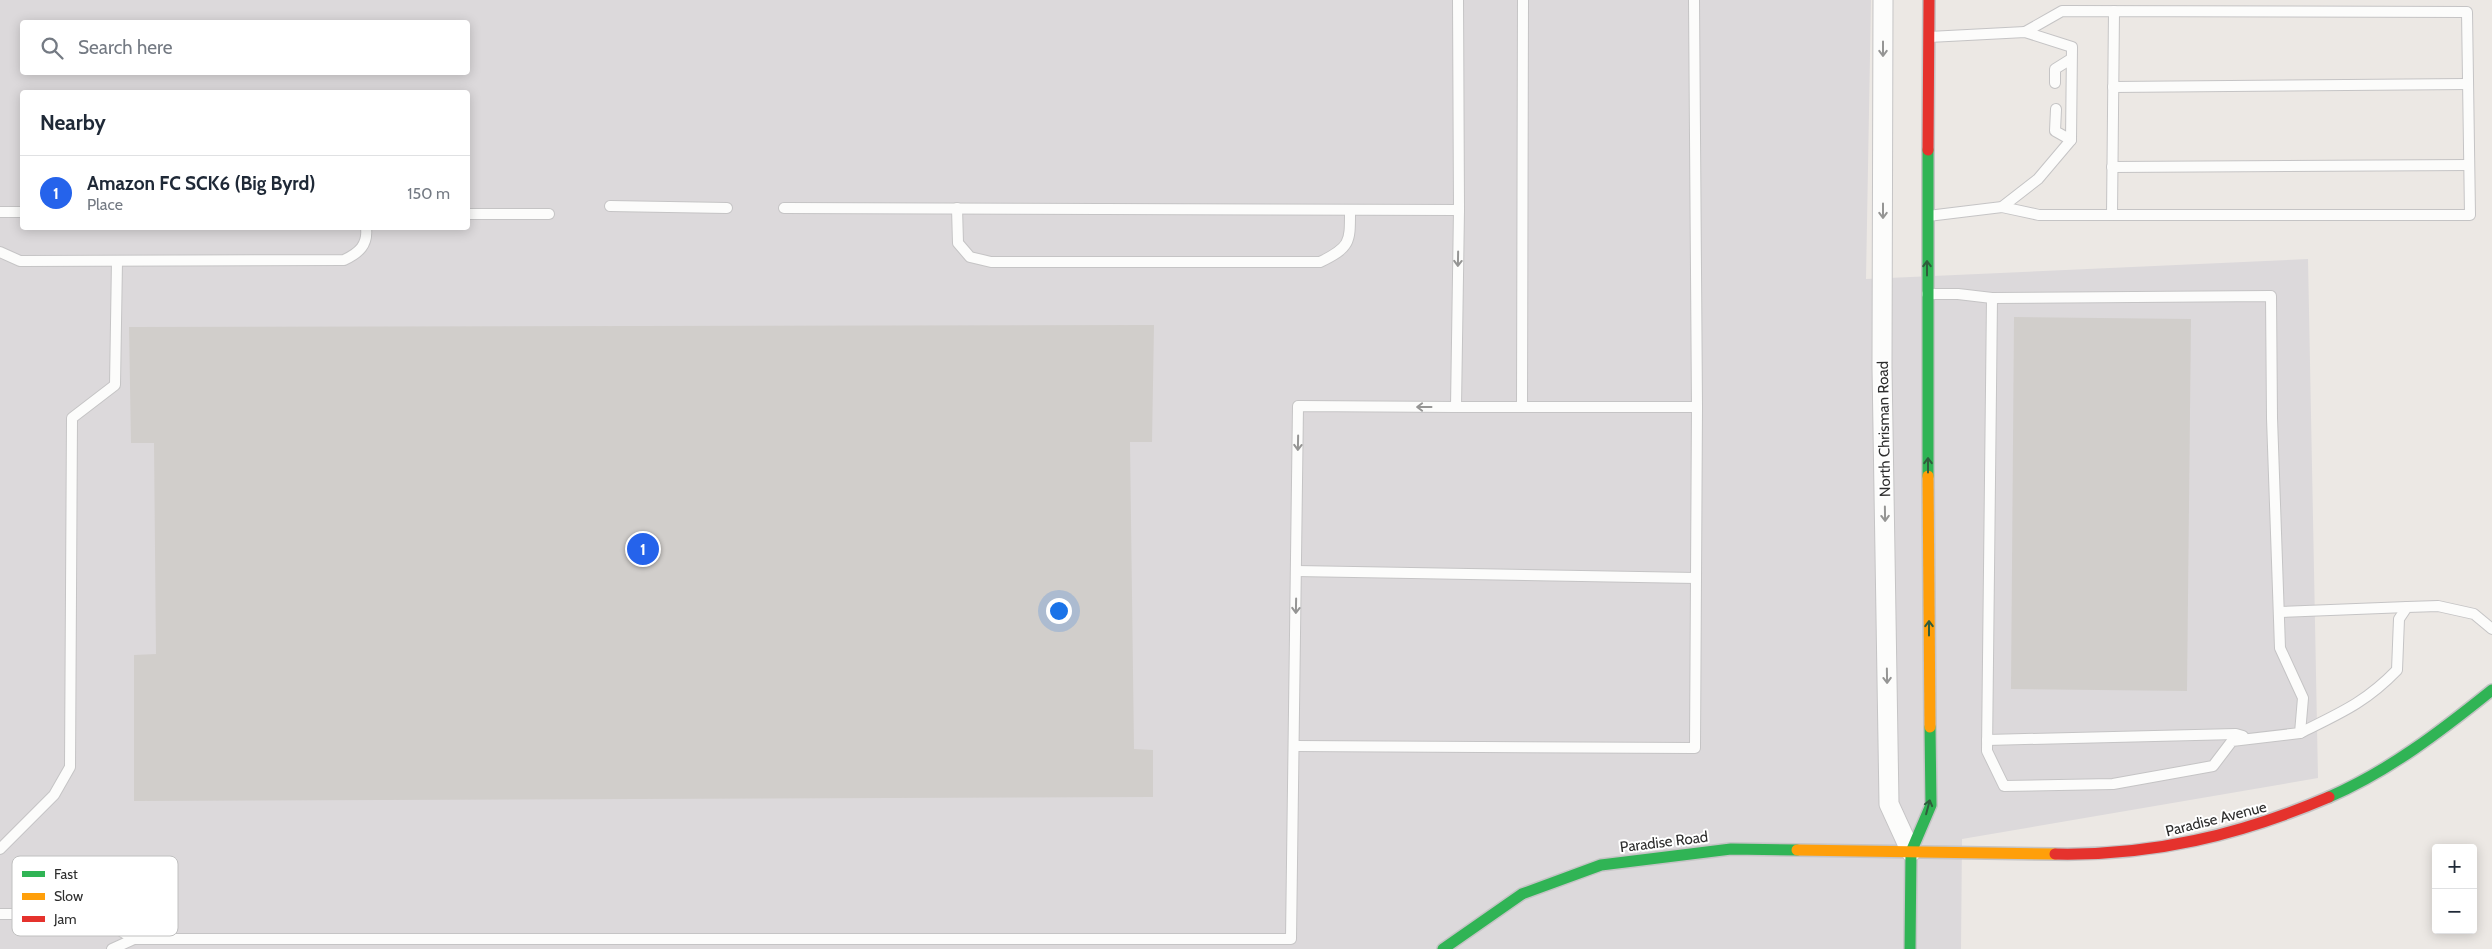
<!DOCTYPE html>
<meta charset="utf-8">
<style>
body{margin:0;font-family:Cabin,sans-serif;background:#f6f6f7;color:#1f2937}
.controls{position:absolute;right:15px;bottom:15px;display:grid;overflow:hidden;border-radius:5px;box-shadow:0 2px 12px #0003}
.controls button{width:45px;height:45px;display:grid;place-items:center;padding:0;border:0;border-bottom:1px solid #e0e1e3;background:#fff;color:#1f2937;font:25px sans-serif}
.you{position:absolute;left:1058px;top:610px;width:18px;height:18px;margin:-12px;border:4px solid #fff;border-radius:50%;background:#1a73e8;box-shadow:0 0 0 8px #1a73e833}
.badge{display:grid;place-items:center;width:32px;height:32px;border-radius:50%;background:#2563eb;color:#fff;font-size:16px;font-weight:700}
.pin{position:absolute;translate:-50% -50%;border:2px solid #fff;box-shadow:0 1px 5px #0006}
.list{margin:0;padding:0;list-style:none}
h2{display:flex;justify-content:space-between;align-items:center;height:65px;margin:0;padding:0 20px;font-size:21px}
h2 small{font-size:16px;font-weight:400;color:#747a83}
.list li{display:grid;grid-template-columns:32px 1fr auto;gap:15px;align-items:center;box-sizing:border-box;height:75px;padding:0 20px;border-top:1px solid #e0e1e3}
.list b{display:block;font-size:19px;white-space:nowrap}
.list p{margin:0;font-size:16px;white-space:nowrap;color:#747a83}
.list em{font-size:16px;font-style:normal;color:#747a83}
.icon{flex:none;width:28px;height:28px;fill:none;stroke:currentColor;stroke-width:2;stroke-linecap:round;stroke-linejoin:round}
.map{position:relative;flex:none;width:2492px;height:949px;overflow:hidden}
.search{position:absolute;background:#fff;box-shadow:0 2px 12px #0003;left:20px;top:20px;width:450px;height:55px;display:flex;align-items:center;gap:12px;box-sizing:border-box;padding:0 18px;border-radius:5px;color:#747a83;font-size:19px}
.panel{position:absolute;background:#fff;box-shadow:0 2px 12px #0003;left:20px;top:90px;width:450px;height:140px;border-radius:5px}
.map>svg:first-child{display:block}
.industrial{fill:#dcd9db;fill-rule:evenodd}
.building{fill:#d1cecb}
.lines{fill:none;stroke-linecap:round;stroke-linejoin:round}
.lane-casing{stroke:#c5c4c5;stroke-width:12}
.street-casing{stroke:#c5c4c5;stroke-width:21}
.fast-casing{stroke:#c5c4c5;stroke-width:14}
.slow-casing{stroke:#c5c4c5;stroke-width:14}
.jam-casing{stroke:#c5c4c5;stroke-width:14}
.lane{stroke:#fcfcfb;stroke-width:10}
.street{stroke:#fcfcfb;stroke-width:19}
.fast{stroke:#30b455;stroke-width:11}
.slow{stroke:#ff9f0a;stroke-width:11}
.jam{stroke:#e5322d;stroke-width:11}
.oneway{stroke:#959594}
.oneway2{stroke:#2f5d3c}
.labels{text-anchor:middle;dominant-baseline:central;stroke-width:4;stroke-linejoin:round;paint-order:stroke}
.street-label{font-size:15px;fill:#2e2e2e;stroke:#fff}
.key{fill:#fff;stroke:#c0c0c0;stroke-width:1}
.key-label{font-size:14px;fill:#2e2e2e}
</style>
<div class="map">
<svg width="2492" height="949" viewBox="0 0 2492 949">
<rect width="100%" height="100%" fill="#ece8e4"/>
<!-- industrial -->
<path class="industrial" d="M0,0H1871L1866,279L2308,259L2318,778L1962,839L1961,949H0ZM22,22H468V72H22ZM22,92H468V228H22Z"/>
<!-- building -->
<g class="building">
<path d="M2014,317L2191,319L2187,691L2011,689Z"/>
<path d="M1154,325L1152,442H1130L1134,749L1153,750V797L134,801V655L156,654L154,443H131L129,327Z"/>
</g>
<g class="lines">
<defs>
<g id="lane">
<path d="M2055,83V69L2071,59"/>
<path d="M2113,87L2468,84"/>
<path d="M2056,109L2055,131L2071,140"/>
<path d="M2112,167L2469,165"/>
<path d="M610,206L727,208"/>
<path d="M2002,207L2039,215H2470L2467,12L2062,11L2025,32"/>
<path d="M784,208L1459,210L1458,0"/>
<path d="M957,208L958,243L970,257L991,262H1320C1351,247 1350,242 1350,210"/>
<path d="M0,212H22"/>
<path d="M468,214H549"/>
<path d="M2112,215L2114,11"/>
<path d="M1928,216L2002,207L2038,179L2071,140L2072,47L2025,32L1929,37"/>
<path d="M0,252L20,261L344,260C359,253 368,245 366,228"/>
<path d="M1927,294H1958L1992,298L2271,296L2272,418L2280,648L2303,698L2300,733L2232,741L2213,766L2113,784L2004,786L1987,751L1992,298"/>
<path d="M1456,407H1697L1694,0"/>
<path d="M1522,407L1523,0"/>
<path d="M1296,571L1696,578"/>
<path d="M2279,612L2407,607"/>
<path d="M2300,733C2340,713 2365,703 2397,670L2399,619L2407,607L2438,606L2474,614L2492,629"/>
<path d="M1987,740L2236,734L2243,736"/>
<path d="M1294,746L1695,748L1697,407"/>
<path d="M0,849L54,795L70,767L72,418L115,385L117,261"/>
<path d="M0,914H93L134,939H1291L1298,406L1456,407L1459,210"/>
<path d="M112,949L134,939"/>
</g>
<path id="street" d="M1883,0L1882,367L1889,804L1911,852"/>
<g id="fast">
<path d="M1928,150V476"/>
<path d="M2329,797C2389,771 2441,731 2492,690"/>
<path d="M1443,949L1522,894L1601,865L1731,849L1797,850"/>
<path d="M1910,949L1911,852L1931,805L1930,727"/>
</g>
<g id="slow">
<path d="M1928,476L1930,727"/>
<path d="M1797,850L2055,854"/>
</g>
<g id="jam">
<path d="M1928,150L1929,0"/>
<path d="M2055,854C2152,856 2240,835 2329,797"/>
</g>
</defs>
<!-- lane casing -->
<use href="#lane" class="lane-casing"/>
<!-- street casing -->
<use href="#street" class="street-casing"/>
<!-- fast casing -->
<use href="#fast" class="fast-casing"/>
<!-- slow casing -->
<use href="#slow" class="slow-casing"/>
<!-- jam casing -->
<use href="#jam" class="jam-casing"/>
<!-- lane -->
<use href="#lane" class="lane"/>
<!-- street -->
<use href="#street" class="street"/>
<!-- fast -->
<use href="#fast" class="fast"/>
<!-- slow -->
<use href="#slow" class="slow"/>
<!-- jam -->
<use href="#jam" class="jam"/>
</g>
<!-- one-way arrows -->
<defs><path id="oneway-shaft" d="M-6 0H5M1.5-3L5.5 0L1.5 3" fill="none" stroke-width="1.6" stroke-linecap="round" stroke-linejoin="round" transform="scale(1.25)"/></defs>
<g class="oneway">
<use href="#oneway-shaft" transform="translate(1883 49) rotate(90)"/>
<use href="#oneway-shaft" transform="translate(1883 211) rotate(90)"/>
<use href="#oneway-shaft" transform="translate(1458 259) rotate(91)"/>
<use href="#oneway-shaft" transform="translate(1424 407) rotate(-180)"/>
<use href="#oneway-shaft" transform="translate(1298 443) rotate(91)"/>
<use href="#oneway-shaft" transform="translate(1885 514) rotate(89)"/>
<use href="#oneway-shaft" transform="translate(1296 606) rotate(91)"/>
<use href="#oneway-shaft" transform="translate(1887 676) rotate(89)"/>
</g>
<g class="oneway2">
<use href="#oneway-shaft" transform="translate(1927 268) rotate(-90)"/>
<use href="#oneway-shaft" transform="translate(1928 465) rotate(-90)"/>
<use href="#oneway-shaft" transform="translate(1929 628) rotate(-90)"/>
<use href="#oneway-shaft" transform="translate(1928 807) rotate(-75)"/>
</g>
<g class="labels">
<!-- street labels -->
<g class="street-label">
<text transform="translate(1884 429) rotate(-91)">North Chrisman Road</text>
<text transform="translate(2216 819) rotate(-14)">Paradise Avenue</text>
<text transform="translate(1664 842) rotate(-7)">Paradise Road</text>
</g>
</g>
<!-- legend -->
<rect x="12" y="856" width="166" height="80" rx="8" class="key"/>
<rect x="22" y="871" width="23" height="6" fill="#30b455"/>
<rect x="22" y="893" width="23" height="7" fill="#ff9f0a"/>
<rect x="22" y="916" width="23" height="6" fill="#e5322d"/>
<g class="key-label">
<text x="54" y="879">Fast</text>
<text x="54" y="901">Slow</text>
<text x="54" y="924">Jam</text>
</g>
</svg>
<div class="controls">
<button>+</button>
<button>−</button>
</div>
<div class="you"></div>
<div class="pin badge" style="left:643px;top:549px">1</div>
<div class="search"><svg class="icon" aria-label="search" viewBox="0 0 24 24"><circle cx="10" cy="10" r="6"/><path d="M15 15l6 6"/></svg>Search here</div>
<section class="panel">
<h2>Nearby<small></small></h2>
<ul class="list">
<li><span class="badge">1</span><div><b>Amazon FC SCK6 (Big Byrd)</b><p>Place</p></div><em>150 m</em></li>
</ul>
</section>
</div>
